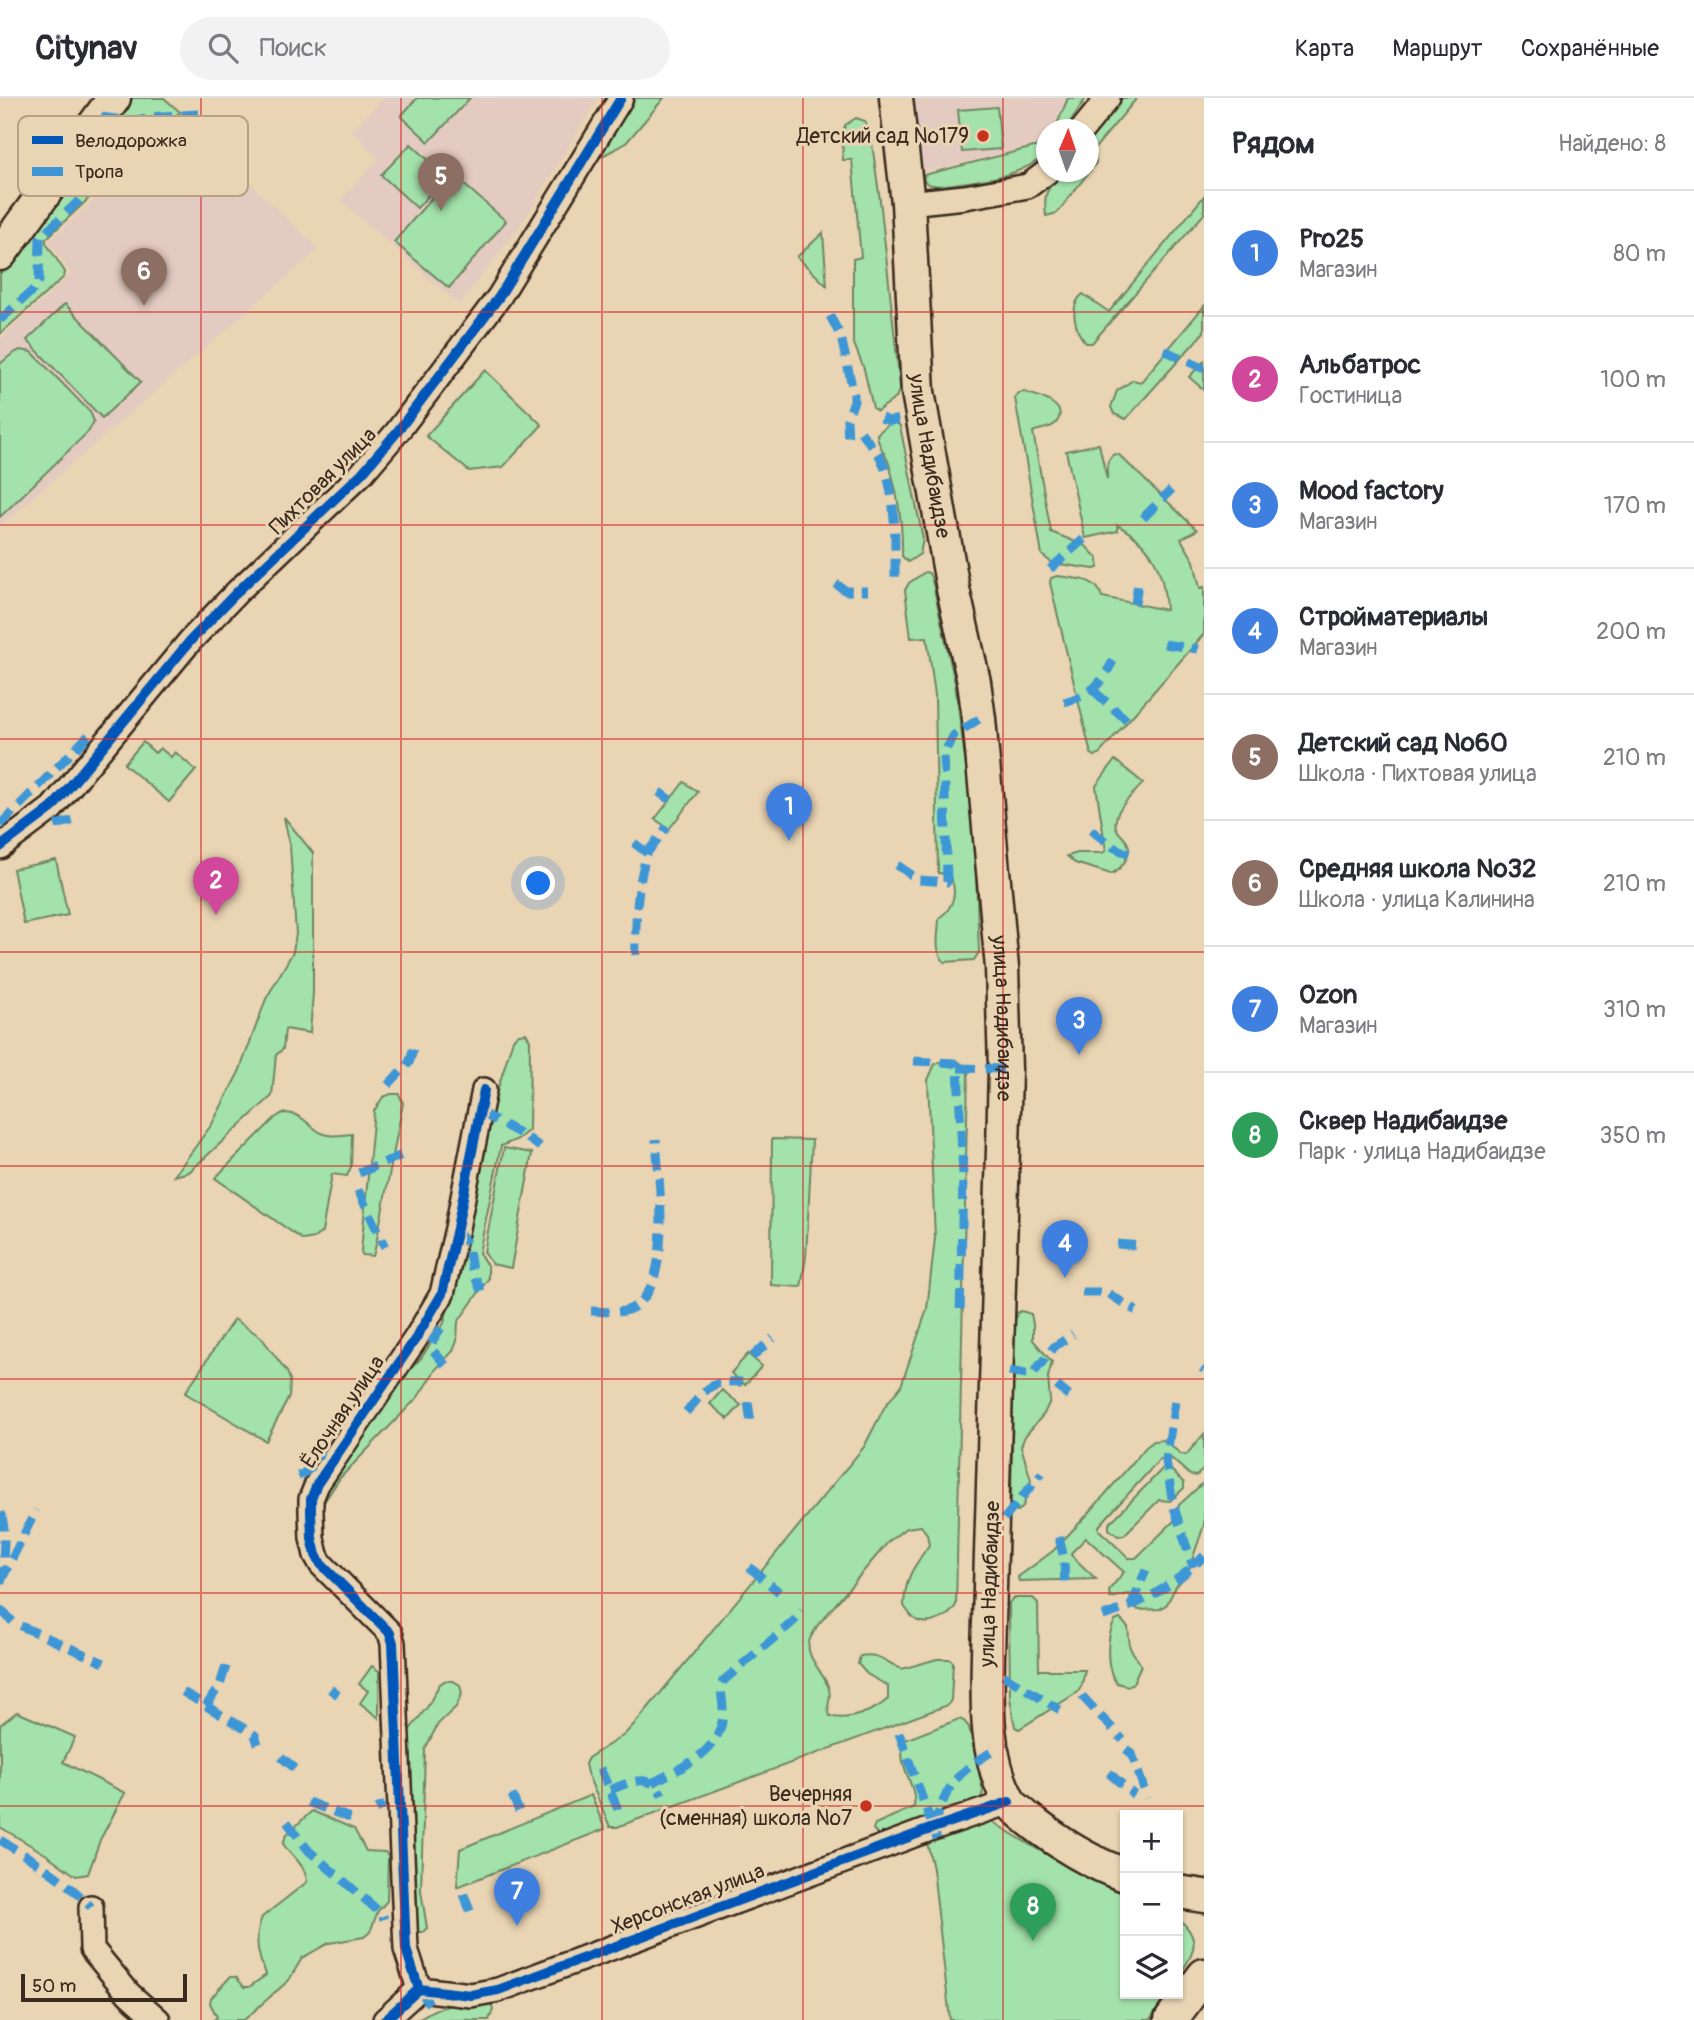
<!DOCTYPE html>
<html lang="ru">
<meta charset="utf-8">
<style>
body{margin:0;font-family:Pangolin,sans-serif;background:#f2f2f3;color:#2b2b33}
.controls{position:absolute;right:21px;bottom:21px;display:grid;overflow:hidden;border-radius:0px;box-shadow:0 2px 5px #0004}
.controls button{width:63px;height:63px;display:grid;place-items:center;padding:0;border:0;border-bottom:2px solid #e1e1e2;background:#fff;color:#2b2b33;font:35px sans-serif}
.compass{position:absolute;left:1036px;top:21px;width:63px;height:63px;border-radius:50%;background:#fff;box-shadow:0 2px 5px #0004;rotate:2deg}
.scale{position:absolute;left:21px;bottom:18px;width:166px;box-sizing:border-box;padding-left:7px;border:4px solid #3b2a1e;border-top:0;font-size:19px;line-height:24px;white-space:nowrap;color:#3b2a1e;-webkit-text-stroke:5px #e9d4b3;paint-order:stroke}
.you{position:absolute;left:539px;top:786px;width:24px;height:24px;margin:-18px;border:5px solid #fff;border-radius:50%;background:#1a73e8;box-shadow:0 0 0 10px #1a73e833}
.badge{display:grid;place-items:center;width:46px;height:46px;border-radius:50%;background:#d93025;color:#fff;font-size:23px;font-weight:700}
.pin{position:absolute;translate:-50% -58px;filter:drop-shadow(0 2px 4px #0008)}
.pin::after{content:'';position:absolute;top:37px;width:24px;height:21px;background:inherit;clip-path:polygon(0 0,100% 0,50% 100%)}
.list{margin:0;padding:0;list-style:none}
h2{display:flex;justify-content:space-between;align-items:center;height:91px;margin:0;padding:0 28px;font-size:30px}
h2 small{font-size:23px;font-weight:400;color:#7c7c81}
.list li{display:grid;grid-template-columns:46px 1fr auto;gap:21px;align-items:center;box-sizing:border-box;height:126px;padding:0 28px;border-top:2px solid #e1e1e2}
.list b{display:block;font-size:26px;white-space:nowrap}
.list p{margin:0;font-size:23px;white-space:nowrap;color:#7c7c81}
.list em{font-size:23px;font-style:normal;color:#7c7c81}
.icon{flex:none;width:38px;height:38px;fill:none;stroke:currentColor;stroke-width:2;stroke-linecap:round;stroke-linejoin:round}
.map{position:relative;flex:none;width:1204px;height:1922px;overflow:hidden}
header{display:flex;align-items:center;gap:42px;box-sizing:border-box;height:98px;padding:0 35px;background:#fff;border-bottom:2px solid #e1e1e2}
header strong{font-size:33px}
nav{display:flex;gap:38px;margin-inline-start:auto;font-size:24px}
.search{width:490px;height:63px;background:#f2f2f3;display:flex;align-items:center;gap:18px;box-sizing:border-box;padding:0 24px;border-radius:38px;color:#7c7c81;font-size:26px}
main{display:flex}
aside{flex:1;background:#fff}
.map>svg:first-child{display:block}
.built{fill:#e4cbc1}
.green{fill:#a3e2ab;stroke:#6f8664;stroke-width:2}
.lines{fill:none;stroke-linecap:round;stroke-linejoin:round}
.minor-casing{stroke:#3b2a1e;stroke-width:28}
.secondary-casing{stroke:#3b2a1e;stroke-width:37}
.minor{stroke:#e9d4b3;stroke-width:23}
.secondary{stroke:#e9d4b3;stroke-width:32}
.quiet{stroke:#3e96d5;stroke-width:9;stroke-dasharray:18 9;stroke-linecap:butt}
.cycleway-casing{stroke:#e9d4b3;stroke-width:15}
.cycleway{stroke:#0057b8;stroke-width:10}
.grid{fill:none;stroke:#d62828;stroke-width:2;stroke-opacity:0.55}
.poi-dot{fill:#c8321e;stroke:#e9d4b3;stroke-width:2.5}
.labels{text-anchor:middle;dominant-baseline:central;stroke-width:6;stroke-linejoin:round;paint-order:stroke}
.poi-label{font-size:21px;fill:#3b2a1e;stroke:#e9d4b3;text-anchor:end}
.street-label{font-size:21px;fill:#3b2a1e;stroke:#e9d4b3}
.key{fill:#e9d4b3;stroke:#b5a186;stroke-width:2}
.key-label{font-size:19px;fill:#3b2a1e}
</style>
<header>
<strong>Citynav</strong>
<div class="search"><svg class="icon" aria-label="search" viewBox="0 0 24 24"><circle cx="10" cy="10" r="6"/><path d="M15 15l6 6"/></svg>Поиск</div>
<nav><a>Карта</a><a>Маршрут</a><a>Сохранённые</a></nav>
</header>
<main>
<div class="map">
<svg width="1204" height="1922" viewBox="0 0 1204 1922">
<rect width="100%" height="100%" fill="#e9d4b3"/>
<filter id="ink" filterUnits="userSpaceOnUse"><feTurbulence type="fractalNoise" baseFrequency=".0143" numOctaves="2"/><feDisplacementMap in="SourceGraphic" scale="14" xChannelSelector="R" yChannelSelector="G"/><feConvolveMatrix kernelMatrix="1 2 1 2 8 2 1 2 1" color-interpolation-filters="sRGB"/></filter>
<g filter="url(#ink)">
<!-- built -->
<g class="built">
<path d="M384,0H598L523,124L459,207L341,102L378,61L352,32Z"/>
<path d="M915,0H1068L1054,31L1046,32V45L922,75Z"/>
<path d="M182,21L319,151L0,428V241L71,176L49,143Z"/>
</g>
<!-- green -->
<g class="green">
<path d="M129,0H164L180,14L46,141V145L65,174L64,179L0,236V176L55,104Z"/>
<path d="M417,0H470L429,44L401,18Z"/>
<path d="M634,0H664L626,45L597,61Z"/>
<path d="M1068,0H1086L1065,31H1055Z"/>
<path d="M1122,0H1137L1095,50L1096,65L1057,115L1046,118C1043,95 1047,91 1061,74H1088L1089,40Z"/>
<path d="M997,9L1001,51L962,54L958,12Z"/>
<path d="M856,20L865,23L871,38L881,110L900,289L896,300L877,313L873,310L864,271L853,243V161L861,159L852,62H843L842,40L845,27Z"/>
<path d="M411,46L446,78L417,110L381,77Z"/>
<path d="M1046,46V56C1017,82 976,82 939,88L928,86L924,83V77Z"/>
<path d="M452,76L506,123L449,190L394,144Z"/>
<path d="M1204,98V116L1092,245H1086C1075,234 1068,207 1083,196L1109,214Z"/>
<path d="M823,135L827,188L797,159Z"/>
<path d="M65,206L141,284L102,320L27,242Z"/>
<path d="M1204,208V234L1126,321L1114,316L1111,309L1117,293L1133,282L1141,284Z"/>
<path d="M20,252L32,254L90,314L94,323L89,333L0,419V266L12,256Z"/>
<path d="M1204,263V292L1189,279Z"/>
<path d="M485,272L542,327L503,369L469,373L426,338Z"/>
<path d="M1024,294C1035,297 1073,307 1055,326C1049,331 1039,331 1033,334L1051,434L1086,448L1098,461V470L1094,471L1052,465L1042,457L1015,300L1019,295Z"/>
<path d="M891,324H896L900,328L923,441L920,456L908,464L902,458C903,427 898,396 889,366C886,356 877,347 877,336Z"/>
<path d="M1099,346L1107,381C1108,373 1104,363 1114,356L1119,357L1197,432L1181,441L1194,463L1200,490L1204,489V536L1100,655L1095,658L1091,656L1050,485L1051,480L1057,478C1075,481 1097,479 1102,499L1166,512C1164,472 1152,446 1117,427L1118,433L1085,440L1066,353Z"/>
<path d="M925,474L929,475L932,482L955,585L967,676L975,752L979,854L974,862L945,864C933,855 939,833 939,820C954,810 959,791 948,776L938,775L935,597L927,539L911,540L905,492L909,485Z"/>
<path d="M143,644L155,655L160,650L171,659L175,654L196,672L169,704L124,666Z"/>
<path d="M1115,662L1143,685C1135,695 1118,708 1116,721C1113,733 1122,736 1127,744C1134,755 1121,772 1111,776L1075,765L1067,758L1078,755H1102L1106,753L1096,688Z"/>
<path d="M684,684L698,694L669,731L655,721Z"/>
<path d="M284,719L313,755V894L310,935L285,931L283,951L276,957L272,998L189,1074L174,1078L212,1026L239,974L266,901L293,854L296,836L290,748Z"/>
<path d="M56,762L68,817L24,826L13,771Z"/>
<path d="M526,935L530,942L529,1032L518,1041L501,1048L479,1155L488,1169V1181L458,1224L457,1243L453,1253L436,1271L418,1299L340,1380L326,1401L327,1388L393,1289L421,1260L444,1225L465,1143L496,997L513,941L519,936Z"/>
<path d="M944,962C956,962 963,963 968,974L956,1507C950,1519 929,1529 916,1522C911,1519 907,1512 904,1508C905,1480 913,1470 929,1447L927,1436L921,1428L906,1430L889,1443L817,1528C815,1533 810,1539 809,1544C805,1559 825,1576 829,1591C832,1601 825,1608 830,1618C847,1624 875,1613 888,1601V1588L867,1576L858,1566L860,1558C880,1554 886,1565 902,1571L937,1561H949L953,1564L951,1602L948,1607L617,1729H610L587,1675L585,1666L588,1660L624,1637L639,1621L864,1349L885,1308L901,1288L927,1211L935,1140L928,982L935,966Z"/>
<path d="M391,996H399L403,1005L375,1151L373,1158L362,1157L361,1153L374,1013L383,999Z"/>
<path d="M283,1015C301,1015 305,1024 318,1033C328,1040 341,1037 352,1036L351,1069L347,1078L332,1076L322,1134L314,1140L303,1142L215,1080L275,1020Z"/>
<path d="M772,1041L812,1042L806,1159L801,1189L771,1187Z"/>
<path d="M504,1050L532,1055L511,1170L492,1166L484,1154Z"/>
<path d="M1021,1213L1031,1216L1033,1226V1242L1052,1264L1048,1279L1050,1303L1044,1316L1025,1338L1021,1348L1031,1382L1028,1396L1022,1410L1018,1413H1013L1011,1407L1014,1226L1017,1215Z"/>
<path d="M234,1221L261,1239L287,1274L290,1282L289,1299L266,1343L185,1295Z"/>
<path d="M748,1256L762,1268L745,1287L731,1275Z"/>
<path d="M722,1292L741,1307L728,1321L710,1306Z"/>
<path d="M1204,1336V1371L1196,1378L1190,1377L1172,1361H1160L1099,1428V1432L1129,1460H1136L1176,1421L1179,1407L1204,1384V1427L1187,1477L1176,1488L1167,1506L1160,1511L1138,1512L1129,1496L1110,1500L1109,1492L1124,1474L1086,1440L1072,1454L1071,1457L1096,1481L1019,1483L1018,1479L1053,1453L1088,1416L1146,1349L1154,1343L1164,1342L1181,1356L1186,1357Z"/>
<path d="M1166,1367L1184,1385V1390L1170,1403L1159,1402L1124,1437L1118,1438L1109,1431V1426Z"/>
<path d="M1013,1500H1033L1038,1505L1039,1572H1085L1082,1587L1078,1594L1019,1631L1015,1629L1010,1600L1009,1505Z"/>
<path d="M1120,1521L1128,1529L1130,1550L1141,1567L1133,1585L1128,1588L1117,1585C1105,1572 1106,1538 1115,1523Z"/>
<path d="M372,1568L379,1573V1620L360,1605L368,1593L359,1586Z"/>
<path d="M444,1583H453L460,1587L462,1596L456,1609L438,1626L425,1651L421,1793L427,1830L423,1834H413L405,1638L428,1608L439,1587Z"/>
<path d="M17,1614L75,1639L63,1664L125,1695L100,1742L88,1776L76,1778L47,1757L0,1729V1627Z"/>
<path d="M959,1621L964,1623L969,1629L983,1693L981,1701L972,1713L881,1741L873,1731L875,1726L914,1709C918,1686 894,1666 905,1642Z"/>
<path d="M591,1697L605,1731L457,1789L460,1751Z"/>
<path d="M312,1713L354,1731L366,1753L385,1754L388,1758L387,1803L378,1813L370,1834L364,1839L329,1845L302,1860L289,1882L244,1922H214L217,1919L210,1905L211,1900L230,1879H236L244,1889H249L266,1877C265,1870 261,1867 260,1860C256,1847 257,1832 262,1819L307,1784C306,1767 292,1758 283,1746L286,1737Z"/>
<path d="M987,1720C1034,1751 1072,1772 1125,1791V1896H1167L1150,1922H950L933,1771L925,1736Z"/>
<path d="M1178,1820C1203,1842 1194,1855 1178,1879Z"/>
<path d="M462,1904H491L493,1912L489,1922H416L434,1912Z"/>
</g>
<g class="lines">
<defs>
<g id="minor">
<path d="M1082,32L1108,0"/>
<path d="M908,105L965,99L1028,88L1047,74"/>
<path d="M0,749L52,710L190,543L238,493L362,375L397,334L499,199L621,0"/>
<path d="M91,1809L92,1851L129,1896L158,1922"/>
<path d="M419,1891L406,1851L393,1545L390,1535L321,1466L316,1457L312,1440L311,1415V1401L317,1386L416,1240L442,1196L457,1130L484,992"/>
<path d="M385,1922L419,1891L471,1897L498,1892L933,1730L1009,1704"/>
</g>
<g id="secondary">
<path id="s1" d="M896,0L908,105L918,294L953,491L974,584L979,621L1002,870L1005,971L1003,1051L988,1557C987,1604 985,1658 1008,1701C1012,1709 1021,1714 1027,1720C1058,1745 1088,1764 1125,1777"/>
<path d="M0,156L114,0"/>
<path d="M1178,1794L1204,1798"/>
<path d="M1171,1922L1204,1877"/>
</g>
</defs>
<!-- minor casing -->
<use href="#minor" class="minor-casing"/>
<!-- secondary casing -->
<use href="#secondary" class="secondary-casing"/>
<!-- minor -->
<use href="#minor" class="minor"/>
<!-- secondary -->
<use href="#secondary" class="secondary"/>
<!-- quiet -->
<g class="quiet">
<path d="M101,19L130,23L161,18L199,16"/>
<path d="M830,218L841,239L854,297V303L847,321L848,345"/>
<path d="M0,222L33,192L39,183L40,140L142,42L149,19"/>
<path d="M1164,252L1204,271"/>
<path d="M881,320L890,323L905,320"/>
<path d="M861,334C867,343 877,352 881,361C897,395 895,446 895,483"/>
<path d="M1143,420L1171,392"/>
<path d="M1050,471L1085,440"/>
<path d="M836,486L846,493H868"/>
<path d="M1135,506L1138,485"/>
<path d="M1164,546L1198,551"/>
<path d="M1093,592L1133,628"/>
<path d="M1064,604C1092,596 1099,589 1113,563"/>
<path d="M659,694L670,702"/>
<path d="M0,727L91,635"/>
<path d="M55,727L75,722"/>
<path d="M1091,732L1113,749L1135,759"/>
<path d="M634,745L647,755C637,788 635,822 636,857"/>
<path d="M647,755L667,729"/>
<path d="M897,767L919,782L947,784L944,655L954,637L979,621"/>
<path d="M914,963L955,965L958,970L963,1077L960,1220"/>
<path d="M958,970L1005,971"/>
<path d="M388,987L409,965L414,949"/>
<path d="M480,1014L525,1038L540,1049"/>
<path d="M359,1075L402,1057"/>
<path d="M358,1092L385,1149"/>
<path d="M457,1130L468,1148L472,1171L481,1193"/>
<path d="M1117,1146L1140,1148"/>
<path d="M1082,1194H1106L1136,1213"/>
<path d="M591,1213C601,1213 614,1215 624,1213C677,1201 658,1081 656,1041"/>
<path d="M441,1230L433,1242L431,1250L448,1270"/>
<path d="M752,1259L773,1240"/>
<path d="M1202,1270L1204,1272"/>
<path d="M1009,1273L1032,1277L1054,1249L1073,1236"/>
<path d="M1057,1288L1069,1298"/>
<path d="M1175,1303L1166,1363L1173,1406L1193,1469"/>
<path d="M748,1304L751,1325"/>
<path d="M686,1314C707,1291 709,1282 742,1284"/>
<path d="M298,1378C315,1371 325,1355 318,1337"/>
<path d="M0,1415C9,1434 0,1454 5,1474"/>
<path d="M1004,1421L1042,1375"/>
<path d="M1059,1439L1064,1461L1065,1492"/>
<path d="M749,1469L779,1494"/>
<path d="M0,1485L36,1412"/>
<path d="M1131,1508L1146,1472"/>
<path d="M0,1511L14,1525L104,1565"/>
<path d="M1103,1518C1141,1507 1176,1486 1204,1458"/>
<path d="M1003,1577L1060,1612"/>
<path d="M330,1591L338,1597"/>
<path d="M183,1594L255,1637L258,1646"/>
<path d="M1082,1598L1123,1642"/>
<path d="M206,1608L220,1587L226,1568"/>
<path d="M899,1635L937,1741"/>
<path d="M1126,1651L1132,1656L1147,1700"/>
<path d="M281,1659L297,1672"/>
<path d="M600,1670L620,1716"/>
<path d="M1109,1675L1134,1697"/>
<path d="M652,1685C682,1669 721,1655 723,1616C724,1604 719,1594 723,1583L794,1523L801,1512"/>
<path d="M610,1692C628,1685 651,1673 662,1697"/>
<path d="M512,1697L519,1713"/>
<path d="M308,1704L347,1719H359"/>
<path d="M376,1711L385,1707"/>
<path d="M287,1724L309,1753L382,1816L384,1821"/>
<path d="M933,1730C948,1687 953,1677 993,1653"/>
<path d="M0,1742C33,1762 65,1781 91,1809"/>
<path d="M464,1796L471,1816"/>
<path d="M419,1891L434,1913"/>
</g>
<defs>
<g id="cycleway">
<path d="M0,749L52,710L190,543L238,493L362,375L397,334L499,199L621,0"/>
<path d="M419,1891L406,1851L393,1545L390,1535L321,1466L316,1457L312,1440L311,1415V1401L317,1386L416,1240L442,1196L457,1130L484,992"/>
<path d="M385,1922L419,1891L471,1897L498,1892L933,1730L1009,1704"/>
</g>
</defs>
<!-- cycleway casing -->
<use href="#cycleway" class="cycleway-casing"/>
<!-- cycleway -->
<use href="#cycleway" class="cycleway"/>
</g>
</g>
<!-- grid -->
<path class="grid" d="M201,0V1922M401,0V1922M602,0V1922M803,0V1922M1003,0V1922M0,214H1204M0,427H1204M0,641H1204M0,854H1204M0,1068H1204M0,1281H1204M0,1495H1204M0,1708H1204"/>
<!-- markers -->
<g class="poi-dot">
<circle cx="983" cy="38" r="7"/>
<circle cx="866" cy="1708" r="7"/>
</g>
<g class="labels">
<!-- poi labels -->
<g class="poi-label">
<text x="969" y="38">Детский сад №179</text>
<text x="852" y="1696">Вечерняя<tspan x="852" dy="24">(сменная) школа №7</tspan></text>
</g>
<!-- street labels -->
<g class="street-label">
<text stroke="none"><textPath href="#s1" startOffset="360">улица Надибаидзе</textPath></text>
<text transform="translate(323 383) rotate(-45)">Пихтовая улица</text>
<text stroke="none"><textPath href="#s1" startOffset="928">улица Надибаидзе</textPath></text>
<text transform="translate(343 1314) rotate(-56)">Ёлочная улица</text>
<text transform="translate(990 1486) rotate(-88)">улица Надибаидзе</text>
<text transform="translate(688 1801) rotate(-21)">Херсонская улица</text>
</g>
</g>
<!-- legend -->
<rect x="18" y="18" width="230" height="80" rx="10" class="key"/>
<rect x="32" y="38" width="31" height="8" fill="#0057b8"/>
<rect x="32" y="69" width="31" height="9" fill="#3e96d5"/>
<g class="key-label">
<text x="75" y="49">Велодорожка</text>
<text x="75" y="80">Тропа</text>
</g>
</svg>
<div class="controls">
<button>+</button>
<button>−</button>
<button><svg class="icon" aria-label="layers" viewBox="0 0 24 24"><path d="M12 4l9 5-9 5-9-5zM3 14l9 5 9-5"/></svg></button>
</div>
<svg class="compass" viewBox="-18 -18 36 36"><path d="M0-13l5 13h-10z" fill="#e53935"/><path d="M0 13l5-13h-10z" fill="#7c7c81"/></svg>
<div class="scale">50 m</div>
<div class="you"></div>
<div class="pin badge" style="left:789px;top:743px;background:#3f7fe0">1</div>
<div class="pin badge" style="left:216px;top:817px;background:#d1479c">2</div>
<div class="pin badge" style="left:1079px;top:957px;background:#3f7fe0">3</div>
<div class="pin badge" style="left:1065px;top:1180px;background:#3f7fe0">4</div>
<div class="pin badge" style="left:441px;top:113px;background:#8d6e63">5</div>
<div class="pin badge" style="left:144px;top:208px;background:#8d6e63">6</div>
<div class="pin badge" style="left:517px;top:1828px;background:#3f7fe0">7</div>
<div class="pin badge" style="left:1033px;top:1843px;background:#2e9e5b">8</div>
</div>
<aside>
<h2>Рядом<small>Найдено: 8</small></h2>
<ul class="list">
<li><span class="badge" style="background:#3f7fe0">1</span><div><b>Pro25</b><p>Магазин</p></div><em>80 m</em></li>
<li><span class="badge" style="background:#d1479c">2</span><div><b>Альбатрос</b><p>Гостиница</p></div><em>100 m</em></li>
<li><span class="badge" style="background:#3f7fe0">3</span><div><b>Mood factory</b><p>Магазин</p></div><em>170 m</em></li>
<li><span class="badge" style="background:#3f7fe0">4</span><div><b>Стройматериалы</b><p>Магазин</p></div><em>200 m</em></li>
<li><span class="badge" style="background:#8d6e63">5</span><div><b>Детский сад №60</b><p>Школа · Пихтовая улица</p></div><em>210 m</em></li>
<li><span class="badge" style="background:#8d6e63">6</span><div><b>Средняя школа №32</b><p>Школа · улица Калинина</p></div><em>210 m</em></li>
<li><span class="badge" style="background:#3f7fe0">7</span><div><b>Ozon</b><p>Магазин</p></div><em>310 m</em></li>
<li><span class="badge" style="background:#2e9e5b">8</span><div><b>Сквер Надибаидзе</b><p>Парк · улица Надибаидзе</p></div><em>350 m</em></li>
</ul>
</aside>
</main>
